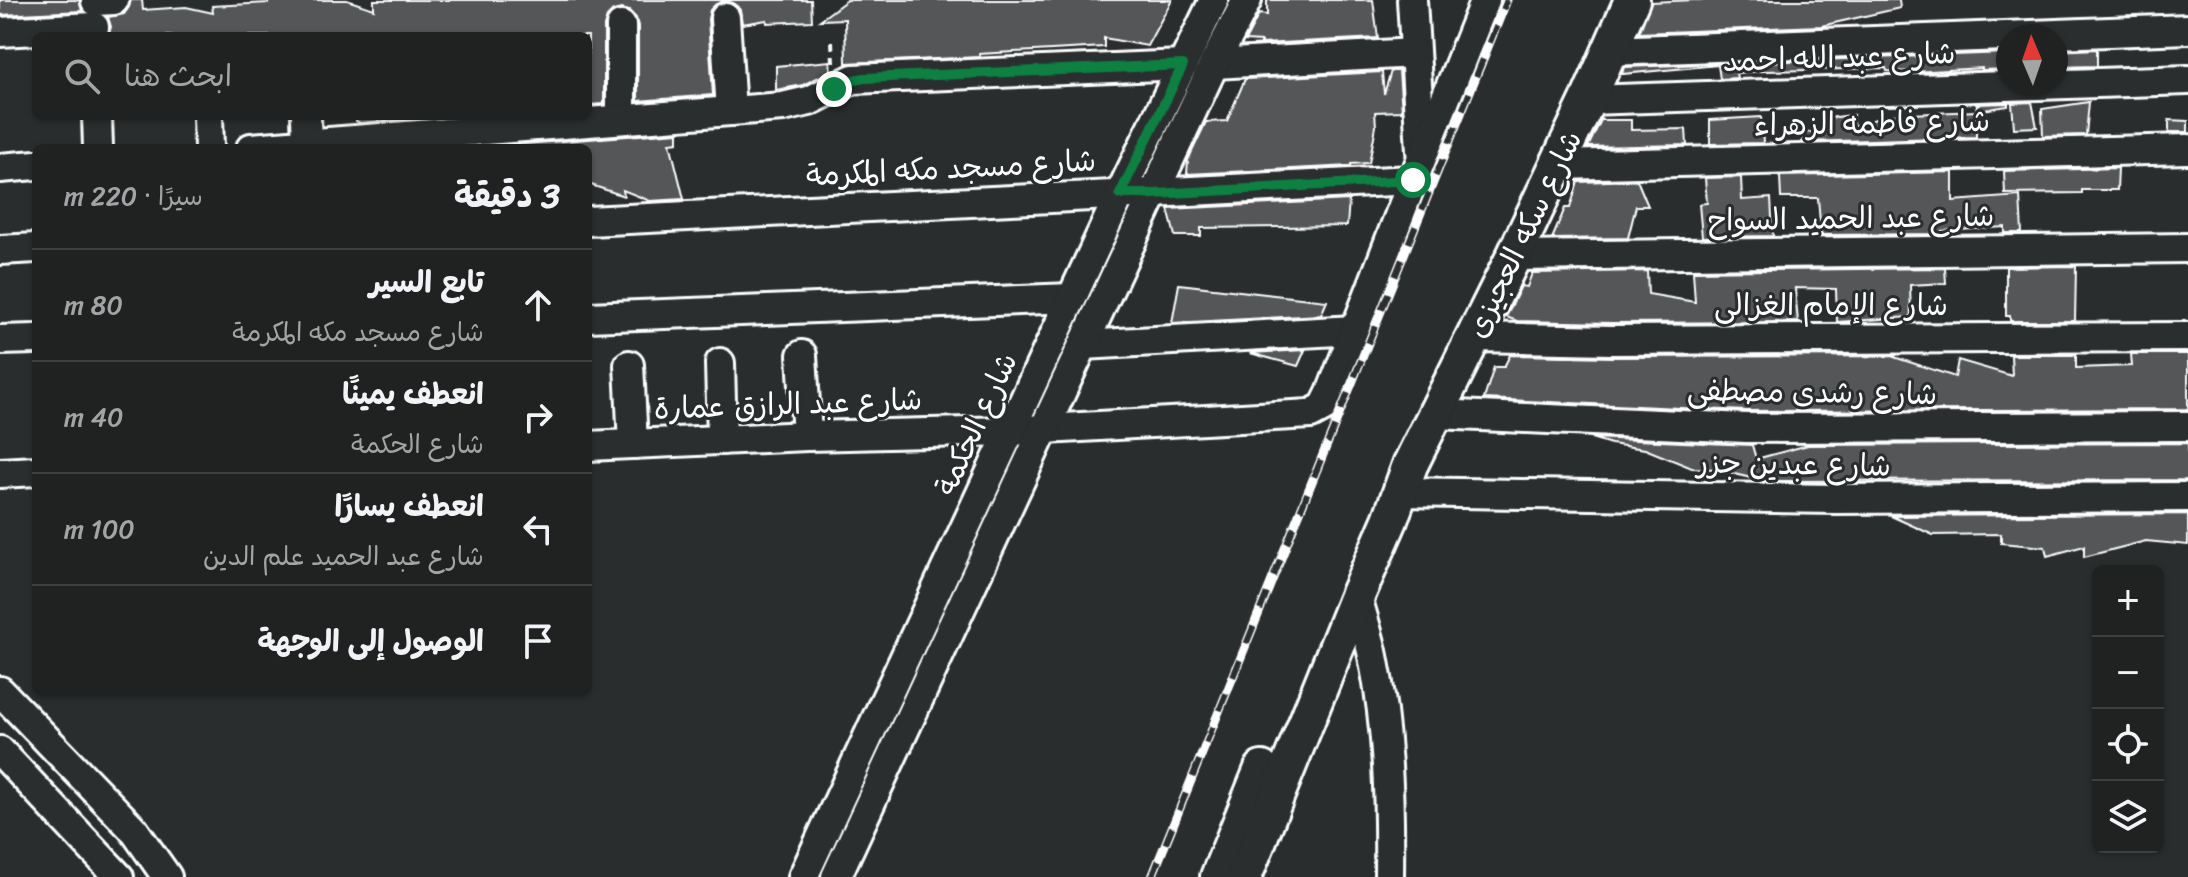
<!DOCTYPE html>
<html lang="ar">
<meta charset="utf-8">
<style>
body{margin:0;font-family:Sriracha,"Playpen Sans Arabic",sans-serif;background:#282a2a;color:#f1f3f6;direction:rtl}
.controls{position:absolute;right:24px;bottom:24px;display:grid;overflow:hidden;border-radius:12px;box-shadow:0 2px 6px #0004}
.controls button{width:72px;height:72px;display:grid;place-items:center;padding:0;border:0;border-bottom:2px solid #3d3f40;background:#202222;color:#f1f3f6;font:40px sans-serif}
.compass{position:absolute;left:1996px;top:24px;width:72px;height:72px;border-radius:50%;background:#202222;box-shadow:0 2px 6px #0004;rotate:358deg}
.stop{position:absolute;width:24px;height:24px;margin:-18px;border:6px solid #0b8043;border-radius:50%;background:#fff}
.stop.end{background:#0b8043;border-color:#fff;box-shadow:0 2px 8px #0008}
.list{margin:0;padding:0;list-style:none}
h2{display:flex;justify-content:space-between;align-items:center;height:104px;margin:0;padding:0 32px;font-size:34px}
h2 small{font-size:26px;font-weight:400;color:#a2a4a5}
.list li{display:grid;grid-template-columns:52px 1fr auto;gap:24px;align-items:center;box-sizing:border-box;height:112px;padding:0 32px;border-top:2px solid #3d3f40}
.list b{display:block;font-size:30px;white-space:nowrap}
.list p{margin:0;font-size:26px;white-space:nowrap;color:#a2a4a5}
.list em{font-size:26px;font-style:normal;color:#a2a4a5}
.icon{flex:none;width:44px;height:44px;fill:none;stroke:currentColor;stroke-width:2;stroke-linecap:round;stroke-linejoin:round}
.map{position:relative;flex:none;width:2188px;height:877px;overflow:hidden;direction:ltr}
.search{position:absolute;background:#202222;box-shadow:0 2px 6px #0004;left:32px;top:32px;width:560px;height:88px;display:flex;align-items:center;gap:20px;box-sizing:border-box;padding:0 28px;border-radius:12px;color:#a2a4a5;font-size:30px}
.panel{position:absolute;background:#202222;box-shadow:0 2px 6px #0004;left:32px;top:144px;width:560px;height:552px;border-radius:12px;direction:rtl}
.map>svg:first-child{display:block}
.building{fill:#555758;stroke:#fff;stroke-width:2}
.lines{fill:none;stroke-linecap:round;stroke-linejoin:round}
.minor-casing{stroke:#fff;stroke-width:34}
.major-casing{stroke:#fff;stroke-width:40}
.path{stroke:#fff;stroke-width:4;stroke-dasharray:8 6;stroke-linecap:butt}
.minor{stroke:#2a2d2e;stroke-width:28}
.major{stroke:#2a2d2e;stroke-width:34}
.rail-casing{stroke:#fff;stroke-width:9}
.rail{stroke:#2a2d2e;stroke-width:6;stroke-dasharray:18;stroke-linecap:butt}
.route{stroke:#0b8043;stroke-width:10}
.labels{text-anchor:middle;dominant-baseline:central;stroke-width:6;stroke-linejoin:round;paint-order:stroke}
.street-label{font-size:30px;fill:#fff;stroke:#2a2d2e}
</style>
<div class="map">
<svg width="2188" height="877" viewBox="0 0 2188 877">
<rect width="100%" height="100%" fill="#2a2d2e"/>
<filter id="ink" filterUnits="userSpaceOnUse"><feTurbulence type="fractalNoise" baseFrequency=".0125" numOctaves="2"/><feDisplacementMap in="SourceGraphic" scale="16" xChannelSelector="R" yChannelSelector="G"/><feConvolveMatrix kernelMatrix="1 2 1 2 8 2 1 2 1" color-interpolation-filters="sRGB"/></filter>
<g filter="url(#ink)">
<!-- building -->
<g class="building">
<path d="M0,0H79L82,11L0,15Z"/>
<path d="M131,0H142L143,10L186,7L213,13L212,6L268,3V0H347L374,9V0H811L812,21L767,23V20L742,24L740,9L733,3L725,1L716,4L710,10L708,19L713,95L638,101V26L636,18L629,11L622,9L613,11L607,17L604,26V104L588,105V36H108L111,27L108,17L124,14L129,7Z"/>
<path d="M847,0H1172L1147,46L1104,38V47L979,54L980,57L846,63L845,19L820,20Z"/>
<path d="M1267,0H1373L1378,38L1261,44V42L1245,41L1259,14L1267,15Z"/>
<path d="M1694,0H1899L1900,8L1821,26L1639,33L1651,2Z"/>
<path d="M2097,49V66L2056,67V51Z"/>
<path d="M2008,53V69L1982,70V68L1913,72L1887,71L1886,68L1764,71L1736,73L1737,78L1720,79L1718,65L1622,74L1624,67Z"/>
<path d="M830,61L831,71L803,85L776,90V66Z"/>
<path d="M1391,71H1399L1402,111L1375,112L1376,126L1369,163L1351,164V166L1187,174L1188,160L1206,122L1227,121L1245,79L1382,72L1384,94Z"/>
<path d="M2032,102L2037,127L2014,128L2012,103Z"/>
<path d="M2089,102L2086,135L2043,136L2042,109Z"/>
<path d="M2008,103V106L1976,111L1977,104Z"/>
<path d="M1976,111V137L1802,142L1805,132L1829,133V118L1853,115V126L1889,115Z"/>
<path d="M357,116H445L360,123L356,121Z"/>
<path d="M1761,117L1763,143L1710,144V120Z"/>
<path d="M1601,120H1631V130L1686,129L1687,145L1588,147Z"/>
<path d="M2169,120L2188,121V132H2169Z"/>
<path d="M678,132V142L670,143L684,199L650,201L623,190L624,196L588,184V148H472Z"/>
<path d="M2118,168L2117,190H2082V193L2005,194L2004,171Z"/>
<path d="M1953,172V201L2020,196L2022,233H2005V227L1942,231L1943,234L1821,235L1818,198H1781L1780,176Z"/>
<path d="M1741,177L1742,200L1771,198L1773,236L1702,237L1699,204L1707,203L1705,178Z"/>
<path d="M1637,180L1648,206H1636L1628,238L1552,239L1565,208H1570L1578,182Z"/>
<path d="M1349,200L1347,226L1201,228V236H1175L1168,209Z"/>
<path d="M2076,266L2075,321H2010V316H2006V267Z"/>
<path d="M1945,268L1946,283L1910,285L1911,317L1837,322L1836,289L1795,288L1798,322L1612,323L1517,321L1506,317L1521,286L1527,287L1532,273L1647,271L1648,294L1695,302L1693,271Z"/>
<path d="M1179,284L1327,301L1321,315L1172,323Z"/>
<path d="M1305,350L1298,366L1250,353Z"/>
<path d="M2131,354H2188V409L1746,411L1484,399L1494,367H1504L1510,355L1612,357L1895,356L1894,357L1955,377L1958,360L2012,376L2011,355H2076V368L2132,366Z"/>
<path d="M1591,438L1752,445L1756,459L1808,445L2188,443V480L1762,481L1716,469L1692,468L1645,449L1611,444Z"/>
<path d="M2188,514V545L2146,541L2084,557V546L2047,556L2045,547L2001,543V534L1933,535L1891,516Z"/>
</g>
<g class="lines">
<defs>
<g id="minor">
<path d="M1412,0L1421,151"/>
<path d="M96,1L114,0"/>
<path d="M725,18L731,111"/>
<path d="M621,26V119"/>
<path d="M0,32L94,27"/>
<path d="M1609,51L2188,29"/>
<path d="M1214,64L1415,53"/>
<path d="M1588,100L2188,80"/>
<path d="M97,116L98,148"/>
<path d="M208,116L209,148"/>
<path d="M306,116L307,144"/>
<path d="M251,148L783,107L809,101L853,79L1183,65"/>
<path d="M1558,165L2188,149"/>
<path d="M0,168L36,165"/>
<path d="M588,221L1413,180"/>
<path d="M0,250L36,248"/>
<path d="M1514,256L2188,248"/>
<path d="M588,317L1072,298"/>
<path d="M1474,337L1612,340L2188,337"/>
<path d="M0,340L36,339"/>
<path d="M1083,345L1355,330"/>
<path d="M802,355L807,436"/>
<path d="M720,363L722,440"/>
<path d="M629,365L633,444"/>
<path d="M1436,414L1746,428L2188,426"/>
<path d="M588,446L807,436L1010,431L1311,414L1324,407L1331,393L1413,180L1485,0"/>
<path d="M0,473L36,471"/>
<path d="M1400,492L1836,499L2188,497"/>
<path d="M1357,596C1362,616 1369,636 1373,656C1388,728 1390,803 1389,877"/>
<path d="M0,691L134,830L167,877"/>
<path d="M0,751L119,877"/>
<path d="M803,877L1120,194L1214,0"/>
<path d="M836,877L1044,429L1214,64L1247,0"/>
</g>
<g id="major">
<path d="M1218,877L1262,769"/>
<path d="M1244,877L1357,596L1390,520L1410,465L1514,256L1588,100L1632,0"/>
</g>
</defs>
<!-- minor casing -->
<use href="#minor" class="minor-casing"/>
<!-- major casing -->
<use href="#major" class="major-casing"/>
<!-- path -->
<path class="path" d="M832,41L833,62"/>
<!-- minor -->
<use href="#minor" class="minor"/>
<!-- major -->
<use href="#major" class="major"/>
<defs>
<path id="rail" d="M1152,877L1507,0"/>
</defs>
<!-- rail casing -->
<use href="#rail" class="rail-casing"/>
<!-- rail -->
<use href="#rail" class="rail"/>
</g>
</g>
<g class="lines" filter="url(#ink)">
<!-- route -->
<path class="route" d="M834,89L843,82L864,78L1183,65L1120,194H1154L1413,180"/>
</g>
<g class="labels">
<!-- street labels -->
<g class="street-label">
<text transform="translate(1839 57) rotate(-2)">شارع عبد الله احمد</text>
<text transform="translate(1872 123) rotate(-1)">شارع فاطمه الزهراء</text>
<text transform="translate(951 168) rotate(-3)">شارع مسجد مكه المكرمة</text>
<text transform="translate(1851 218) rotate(-1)">شارع عبد الحميد السواح</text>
<text transform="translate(1524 234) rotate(-64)">شارع سكه العجيزى</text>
<text x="1831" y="305">شارع الإمام الغزالى</text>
<text transform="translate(1812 392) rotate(1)">شارع رشدى مصطفى</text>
<text transform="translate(788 404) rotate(-2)">شارع عبد الرازق عمارة</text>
<text transform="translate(976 424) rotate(-65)">شارع الحكمة</text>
<text transform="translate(1794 464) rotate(1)">شارع عبدين جزر</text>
</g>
</g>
</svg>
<div class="controls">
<button>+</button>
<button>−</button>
<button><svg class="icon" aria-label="locate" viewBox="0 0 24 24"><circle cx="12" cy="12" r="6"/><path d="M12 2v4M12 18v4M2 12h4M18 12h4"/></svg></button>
<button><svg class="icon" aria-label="layers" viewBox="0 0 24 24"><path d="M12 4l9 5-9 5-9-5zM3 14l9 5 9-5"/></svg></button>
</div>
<svg class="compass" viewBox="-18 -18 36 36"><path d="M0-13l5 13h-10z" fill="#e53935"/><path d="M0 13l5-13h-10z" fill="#a2a4a5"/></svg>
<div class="stop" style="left:1413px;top:180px"></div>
<div class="stop end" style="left:834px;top:89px"></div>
<div class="search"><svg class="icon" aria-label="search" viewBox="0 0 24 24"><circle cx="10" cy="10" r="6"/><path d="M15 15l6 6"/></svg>ابحث هنا</div>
<section class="panel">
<h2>3 دقيقة<small>سيرًا · 220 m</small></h2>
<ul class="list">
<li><svg class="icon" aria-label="ahead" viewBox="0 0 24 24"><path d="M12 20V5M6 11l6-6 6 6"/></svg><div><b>تابع السير</b><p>شارع مسجد مكه المكرمة</p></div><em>80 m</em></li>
<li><svg class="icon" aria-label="right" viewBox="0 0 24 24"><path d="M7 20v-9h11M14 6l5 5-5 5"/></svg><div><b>انعطف يمينًا</b><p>شارع الحكمة</p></div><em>40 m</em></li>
<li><svg class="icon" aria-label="left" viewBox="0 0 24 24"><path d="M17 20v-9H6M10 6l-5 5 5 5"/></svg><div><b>انعطف يسارًا</b><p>شارع عبد الحميد علم الدين</p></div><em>100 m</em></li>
<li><svg class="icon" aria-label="arrive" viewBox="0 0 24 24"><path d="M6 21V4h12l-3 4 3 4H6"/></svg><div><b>الوصول إلى الوجهة</b></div></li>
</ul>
</section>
</div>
